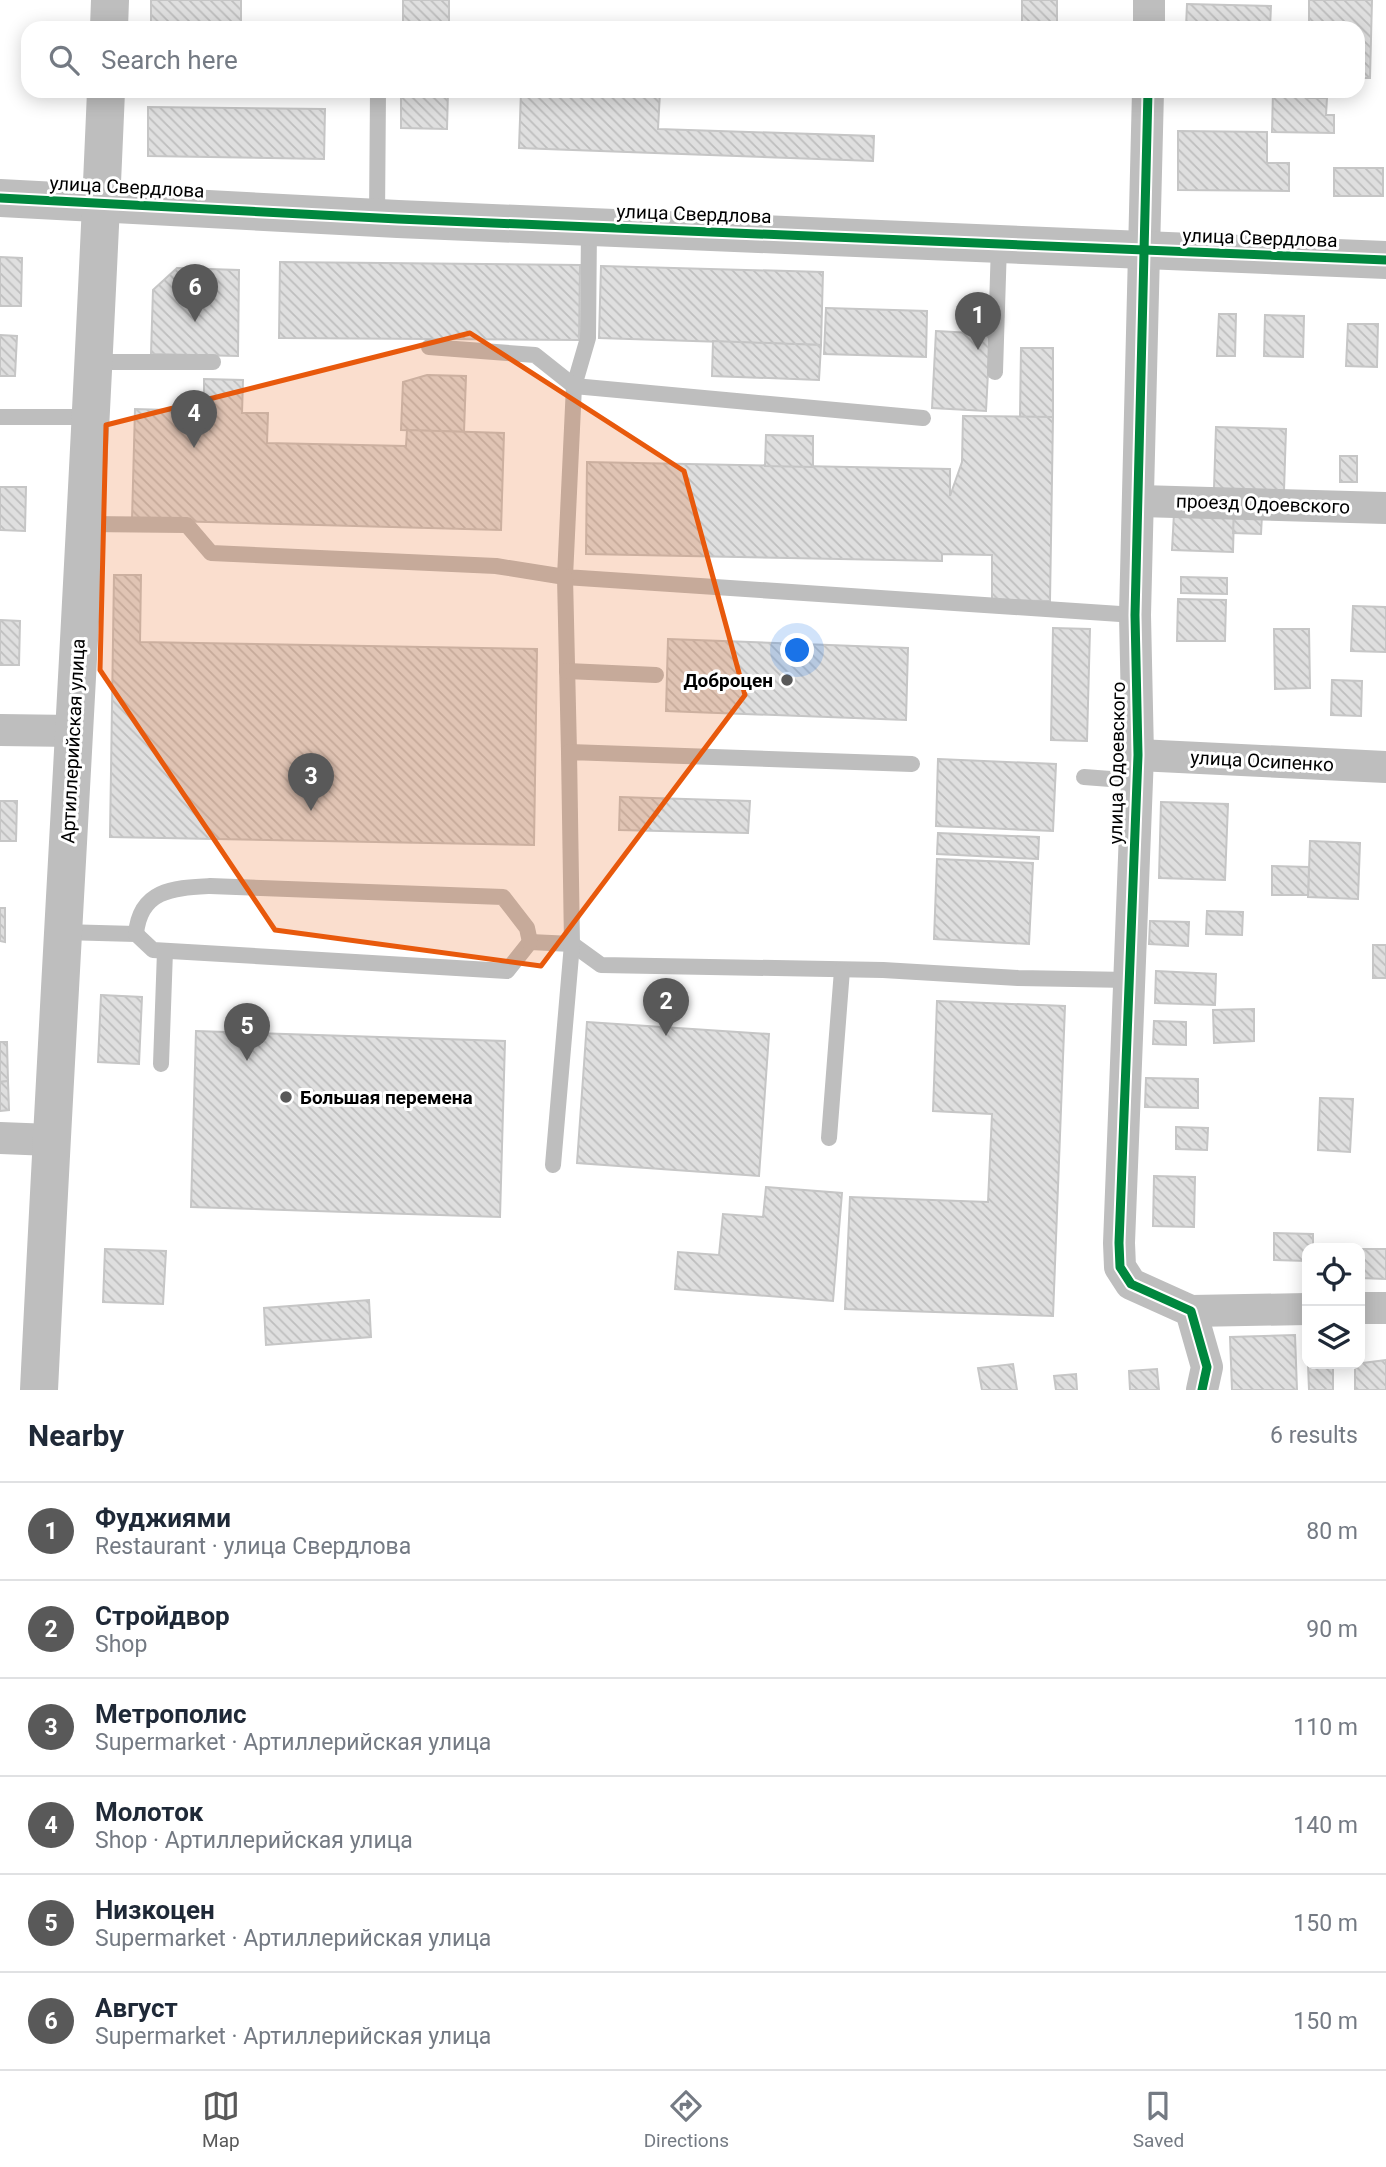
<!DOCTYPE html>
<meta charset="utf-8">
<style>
body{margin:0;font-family:Roboto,sans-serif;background:#f6f6f7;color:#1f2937}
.controls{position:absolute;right:21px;bottom:21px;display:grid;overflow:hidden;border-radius:14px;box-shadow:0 4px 18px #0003}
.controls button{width:63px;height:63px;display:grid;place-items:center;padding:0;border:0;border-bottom:2px solid #e0e1e3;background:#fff;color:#1f2937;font:35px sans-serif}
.you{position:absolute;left:798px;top:651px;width:24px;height:24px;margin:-18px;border:5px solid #fff;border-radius:50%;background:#1a73e8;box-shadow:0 0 0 10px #1a73e833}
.badge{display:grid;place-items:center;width:46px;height:46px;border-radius:50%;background:#595959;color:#fff;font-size:23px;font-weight:700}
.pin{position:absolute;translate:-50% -58px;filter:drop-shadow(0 2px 4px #0008)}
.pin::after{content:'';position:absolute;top:37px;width:24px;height:21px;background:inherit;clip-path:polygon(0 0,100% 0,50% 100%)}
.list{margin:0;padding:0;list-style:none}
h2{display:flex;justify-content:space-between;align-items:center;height:91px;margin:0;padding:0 28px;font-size:30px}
h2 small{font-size:23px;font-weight:400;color:#747a83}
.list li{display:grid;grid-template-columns:46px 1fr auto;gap:21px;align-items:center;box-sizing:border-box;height:98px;padding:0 28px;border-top:2px solid #e0e1e3}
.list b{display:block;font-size:26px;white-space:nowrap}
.list p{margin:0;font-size:23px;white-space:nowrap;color:#747a83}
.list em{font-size:23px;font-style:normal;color:#747a83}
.icon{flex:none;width:38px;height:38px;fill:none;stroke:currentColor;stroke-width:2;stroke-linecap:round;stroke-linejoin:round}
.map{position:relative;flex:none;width:1386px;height:1390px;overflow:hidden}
.search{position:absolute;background:#fff;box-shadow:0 4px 18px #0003;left:21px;right:21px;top:21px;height:77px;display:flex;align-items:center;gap:18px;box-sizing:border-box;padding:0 24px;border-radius:21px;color:#747a83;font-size:26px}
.sheet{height:679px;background:#fff}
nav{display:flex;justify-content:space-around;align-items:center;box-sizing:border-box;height:98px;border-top:2px solid #e0e1e3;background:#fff;font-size:19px;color:#747a83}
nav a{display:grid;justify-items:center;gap:4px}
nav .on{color:#595959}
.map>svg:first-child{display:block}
.building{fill:url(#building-back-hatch);stroke:#c6c6c6;stroke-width:2}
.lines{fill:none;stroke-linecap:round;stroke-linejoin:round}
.service{stroke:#bebebe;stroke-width:16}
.minor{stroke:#bebebe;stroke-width:32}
.tertiary{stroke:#bebebe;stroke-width:38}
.cycleway-casing{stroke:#fff;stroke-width:13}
.cycleway{stroke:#00873e;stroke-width:9}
.marked{fill:#e8590c;fill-opacity:0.2;stroke:#e8590c;stroke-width:5;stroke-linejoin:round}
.poi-dot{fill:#595959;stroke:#fff;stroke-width:2.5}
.labels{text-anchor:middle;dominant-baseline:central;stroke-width:6;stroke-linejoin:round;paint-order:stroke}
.street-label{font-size:19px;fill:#000;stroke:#fff}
.poi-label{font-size:19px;font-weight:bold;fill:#000;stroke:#fff;text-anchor:end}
</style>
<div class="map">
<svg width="1386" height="1390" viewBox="0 0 1386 1390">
<defs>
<pattern id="building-back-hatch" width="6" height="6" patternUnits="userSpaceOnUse" patternTransform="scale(1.75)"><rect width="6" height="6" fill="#dfdfdf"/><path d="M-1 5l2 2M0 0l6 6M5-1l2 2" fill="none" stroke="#bebebe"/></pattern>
</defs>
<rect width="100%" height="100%" fill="#fff"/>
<!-- building -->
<g class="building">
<rect x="151" y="0" width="90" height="28"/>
<rect x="403" y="0" width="46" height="28"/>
<rect x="1022" y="0" width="35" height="28"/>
<path d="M1309,0H1372L1370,78H1358V28H1309Z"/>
<path d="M1187,4L1271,6L1270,28H1186Z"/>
<path d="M401,91H448L447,129L401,128Z"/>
<path d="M521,91L660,92L658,129L874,136L873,161L519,148Z"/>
<path d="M1273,91H1307V98H1327L1326,115H1334V133L1272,132Z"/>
<path d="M148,107L325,109L324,159L148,156Z"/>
<path d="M1178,131L1267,132V163H1289V191L1178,190Z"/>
<rect x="1334" y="168" width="49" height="28"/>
<path d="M0,257L22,258L21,306H0Z"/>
<path d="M280,262L580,265L579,340L279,338Z"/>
<path d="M601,266L823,272L821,345L599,338Z"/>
<path d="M177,268L239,270L238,356L151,354L153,290Z"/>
<path d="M826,308L927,311L926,357L824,354Z"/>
<path d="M1219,314H1236L1235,356H1217Z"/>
<path d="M1265,315L1304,316L1303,357L1264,356Z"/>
<path d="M1348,324H1378L1377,367L1346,366Z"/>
<path d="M936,331L990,334L986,411L932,408Z"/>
<path d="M0,335L17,336L15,376H0Z"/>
<path d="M713,341L821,345L819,380L712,376Z"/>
<path d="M1021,348H1053V417H1020Z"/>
<path d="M427,375L466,376L464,432L401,430L403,382Z"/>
<path d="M204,379L243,380L242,413H268L267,443L406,446L407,430L504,433L501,530L132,520L135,409L204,411Z"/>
<path d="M963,416L1053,417L1050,601L992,600V555L942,554V561L586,554L587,462L950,469V496L962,462Z"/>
<path d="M1216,427L1286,429L1284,491L1214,489Z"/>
<path d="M766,435L813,436V467L765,466Z"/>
<rect x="1340" y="456" width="17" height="26"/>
<path d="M0,487H26L25,531L0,530Z"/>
<path d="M1174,513L1234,514L1233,552L1172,550Z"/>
<path d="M1234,514L1262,515L1261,534L1233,533Z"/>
<path d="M114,575H141L140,642L537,649L534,845L110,837Z"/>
<path d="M1181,577L1227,578V594L1181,593Z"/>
<path d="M1178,599L1226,600L1225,641H1177Z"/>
<path d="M1353,606L1386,607V652L1351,651Z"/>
<path d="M0,620L20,621L19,665H0Z"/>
<path d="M1053,628L1090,629L1087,741L1051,740Z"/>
<path d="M1274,629H1309L1310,688L1275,689Z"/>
<path d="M668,639L908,648L906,720L666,711Z"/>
<path d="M1332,680L1362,681L1361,716L1331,715Z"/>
<path d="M938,759L1056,764L1053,831L936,826Z"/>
<path d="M620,797L750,801L748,833L619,830Z"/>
<path d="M0,801H17L16,841H0Z"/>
<path d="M1161,802L1228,804L1225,880L1159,878Z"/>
<path d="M938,833L1039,837L1038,859L937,854Z"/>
<path d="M1310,841L1360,843L1358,899L1308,897Z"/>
<path d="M937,859L1033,863L1029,944L934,939Z"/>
<path d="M1272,866L1309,867L1308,895H1272Z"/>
<path d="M0,908H5V942L0,941Z"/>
<path d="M1207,911L1243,912L1242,935L1206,934Z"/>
<path d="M1150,921L1189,922L1188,946L1149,944Z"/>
<rect x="1373" y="945" width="13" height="33"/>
<path d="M1156,971L1216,974L1215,1005L1155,1003Z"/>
<path d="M101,995L142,997L139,1064L98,1062Z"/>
<path d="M937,1001L1065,1006L1053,1316L845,1309L850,1197L988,1202L992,1114L933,1111Z"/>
<path d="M1254,1009V1041L1214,1043L1213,1010Z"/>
<path d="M1154,1021L1186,1022V1045L1153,1044Z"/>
<path d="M587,1022L769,1034L759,1176L577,1163Z"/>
<path d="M196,1031L505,1041L500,1217L191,1207Z"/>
<path d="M0,1042H7L8,1081L0,1082Z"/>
<path d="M1146,1078L1198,1079V1108L1145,1107Z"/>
<path d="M8,1081L9,1110L0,1111V1082Z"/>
<path d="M1320,1098L1353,1099L1350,1152L1318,1150Z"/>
<path d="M1176,1127L1208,1128L1207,1150L1176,1149Z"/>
<path d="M1154,1176L1195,1177L1194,1227L1153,1226Z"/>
<path d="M766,1187L842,1193L833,1301L675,1289L678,1252L719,1255L723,1214L763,1217Z"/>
<path d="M1274,1233L1313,1234V1248H1307V1261L1274,1260Z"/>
<path d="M105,1249L166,1251L163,1304L103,1302Z"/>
<path d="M1360,1249H1386V1279L1360,1278Z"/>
<path d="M369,1300L371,1337L266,1345L264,1308Z"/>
<path d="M1295,1335L1297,1390H1232L1230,1337Z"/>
<path d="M1386,1360V1390H1355V1364Z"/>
<path d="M1013,1364L1017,1390H982L978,1368Z"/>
<path d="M1308,1364H1333V1390H1309Z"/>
<path d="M1157,1369L1159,1390H1130L1129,1371Z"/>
<path d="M1076,1374L1077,1390H1056L1054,1376Z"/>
</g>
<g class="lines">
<!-- service -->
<g class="service">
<path d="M377,218L378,91"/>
<path d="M589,227L588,338L574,386L565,577L1135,615"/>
<path d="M429,347L535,355L574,386L923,418"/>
<path d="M94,362H213"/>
<path d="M995,372L999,244"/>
<path d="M0,417H92"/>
<path d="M87,524L187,525L211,553L496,566L565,577L569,752"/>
<path d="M567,671L656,675"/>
<path d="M1084,777L1137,781"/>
<path d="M62,932L136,934L153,950L507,971L530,942L572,944L601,965L883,970L1018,978L1129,980"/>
<path d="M136,934C140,889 174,888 210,886L503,897L527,928L530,942"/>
<path d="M161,1064L165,951"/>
<path d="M829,1138L842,970"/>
<path d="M553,1165L572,944L569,752L912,764"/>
</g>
<!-- minor -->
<g class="minor">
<path d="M1149,28V0"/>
<path d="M1148,91L1135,615L1138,755L1119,1243L1120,1267L1131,1284L1191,1311L1207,1367L1202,1390"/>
<path d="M1140,501L1386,508"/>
<path d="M0,730L74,731"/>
<path d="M1138,755L1386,767"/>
<path d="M0,1138L51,1140"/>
<path d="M1360,1308H1386"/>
<path d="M1191,1311L1307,1309"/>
</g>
<!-- tertiary -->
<g class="tertiary">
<path d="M109,28L110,0"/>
<path d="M0,198L398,219L1386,260"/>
<path d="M39,1390C60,957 88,524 106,91"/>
</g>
<defs>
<g id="cycleway">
<path d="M1148,91L1135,615L1138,755L1119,1243L1120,1267L1131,1284L1191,1311L1207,1367L1202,1390"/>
<path d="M0,198L398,219L1386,260"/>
</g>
</defs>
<!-- cycleway casing -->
<use href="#cycleway" class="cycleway-casing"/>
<!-- cycleway -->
<use href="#cycleway" class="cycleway"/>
</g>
<!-- marked area -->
<path class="marked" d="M470,333L684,471L745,695L541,966L275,930L100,670L106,425Z"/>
<!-- markers -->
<g class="poi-dot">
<circle cx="787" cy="680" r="7"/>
<circle cx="286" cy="1097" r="7"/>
</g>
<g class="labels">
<!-- street labels -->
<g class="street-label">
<text transform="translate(127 187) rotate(3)">улица Свердлова</text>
<text transform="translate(694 214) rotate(2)">улица Свердлова</text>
<text transform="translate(1260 238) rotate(2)">улица Свердлова</text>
<text transform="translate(1263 504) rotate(2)">проезд Одоевского</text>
<text transform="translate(73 741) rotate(-87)">Артиллерийская улица</text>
<text transform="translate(1262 761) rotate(3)">улица Осипенко</text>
<text transform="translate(1117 763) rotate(-89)">улица Одоевского</text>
</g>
<!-- poi labels -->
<g class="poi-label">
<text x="773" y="680">Доброцен</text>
<text x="300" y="1097" text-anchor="start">Большая перемена</text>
</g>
</g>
</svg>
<div class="controls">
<button><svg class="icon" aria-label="locate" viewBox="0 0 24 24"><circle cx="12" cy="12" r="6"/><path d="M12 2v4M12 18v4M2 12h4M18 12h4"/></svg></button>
<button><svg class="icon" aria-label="layers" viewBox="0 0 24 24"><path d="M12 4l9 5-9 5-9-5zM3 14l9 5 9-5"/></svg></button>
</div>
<div class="you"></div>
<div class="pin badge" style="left:978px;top:350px">1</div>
<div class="pin badge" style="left:666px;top:1036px">2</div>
<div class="pin badge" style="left:311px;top:811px">3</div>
<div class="pin badge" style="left:194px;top:448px">4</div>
<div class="pin badge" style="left:247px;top:1061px">5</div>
<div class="pin badge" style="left:195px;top:322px">6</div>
<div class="search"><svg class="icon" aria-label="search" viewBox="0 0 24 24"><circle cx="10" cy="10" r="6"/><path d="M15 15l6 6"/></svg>Search here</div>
</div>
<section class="sheet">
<h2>Nearby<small>6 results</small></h2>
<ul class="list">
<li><span class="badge">1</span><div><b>Фуджиями</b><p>Restaurant · улица Свердлова</p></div><em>80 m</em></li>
<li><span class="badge">2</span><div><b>Стройдвор</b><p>Shop</p></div><em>90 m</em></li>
<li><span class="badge">3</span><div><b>Метрополис</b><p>Supermarket · Артиллерийская улица</p></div><em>110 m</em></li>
<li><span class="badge">4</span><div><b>Молоток</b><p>Shop · Артиллерийская улица</p></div><em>140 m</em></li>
<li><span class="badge">5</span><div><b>Низкоцен</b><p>Supermarket · Артиллерийская улица</p></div><em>150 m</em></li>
<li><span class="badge">6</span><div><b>Август</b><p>Supermarket · Артиллерийская улица</p></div><em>150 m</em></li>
</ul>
</section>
<nav>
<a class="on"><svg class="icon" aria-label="map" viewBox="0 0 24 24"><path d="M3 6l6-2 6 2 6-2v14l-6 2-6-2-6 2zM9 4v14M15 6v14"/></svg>Map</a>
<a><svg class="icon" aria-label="directions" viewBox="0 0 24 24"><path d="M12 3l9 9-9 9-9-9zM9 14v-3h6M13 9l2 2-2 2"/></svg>Directions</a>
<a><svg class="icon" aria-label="saved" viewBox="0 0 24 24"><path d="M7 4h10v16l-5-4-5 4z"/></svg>Saved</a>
</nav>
